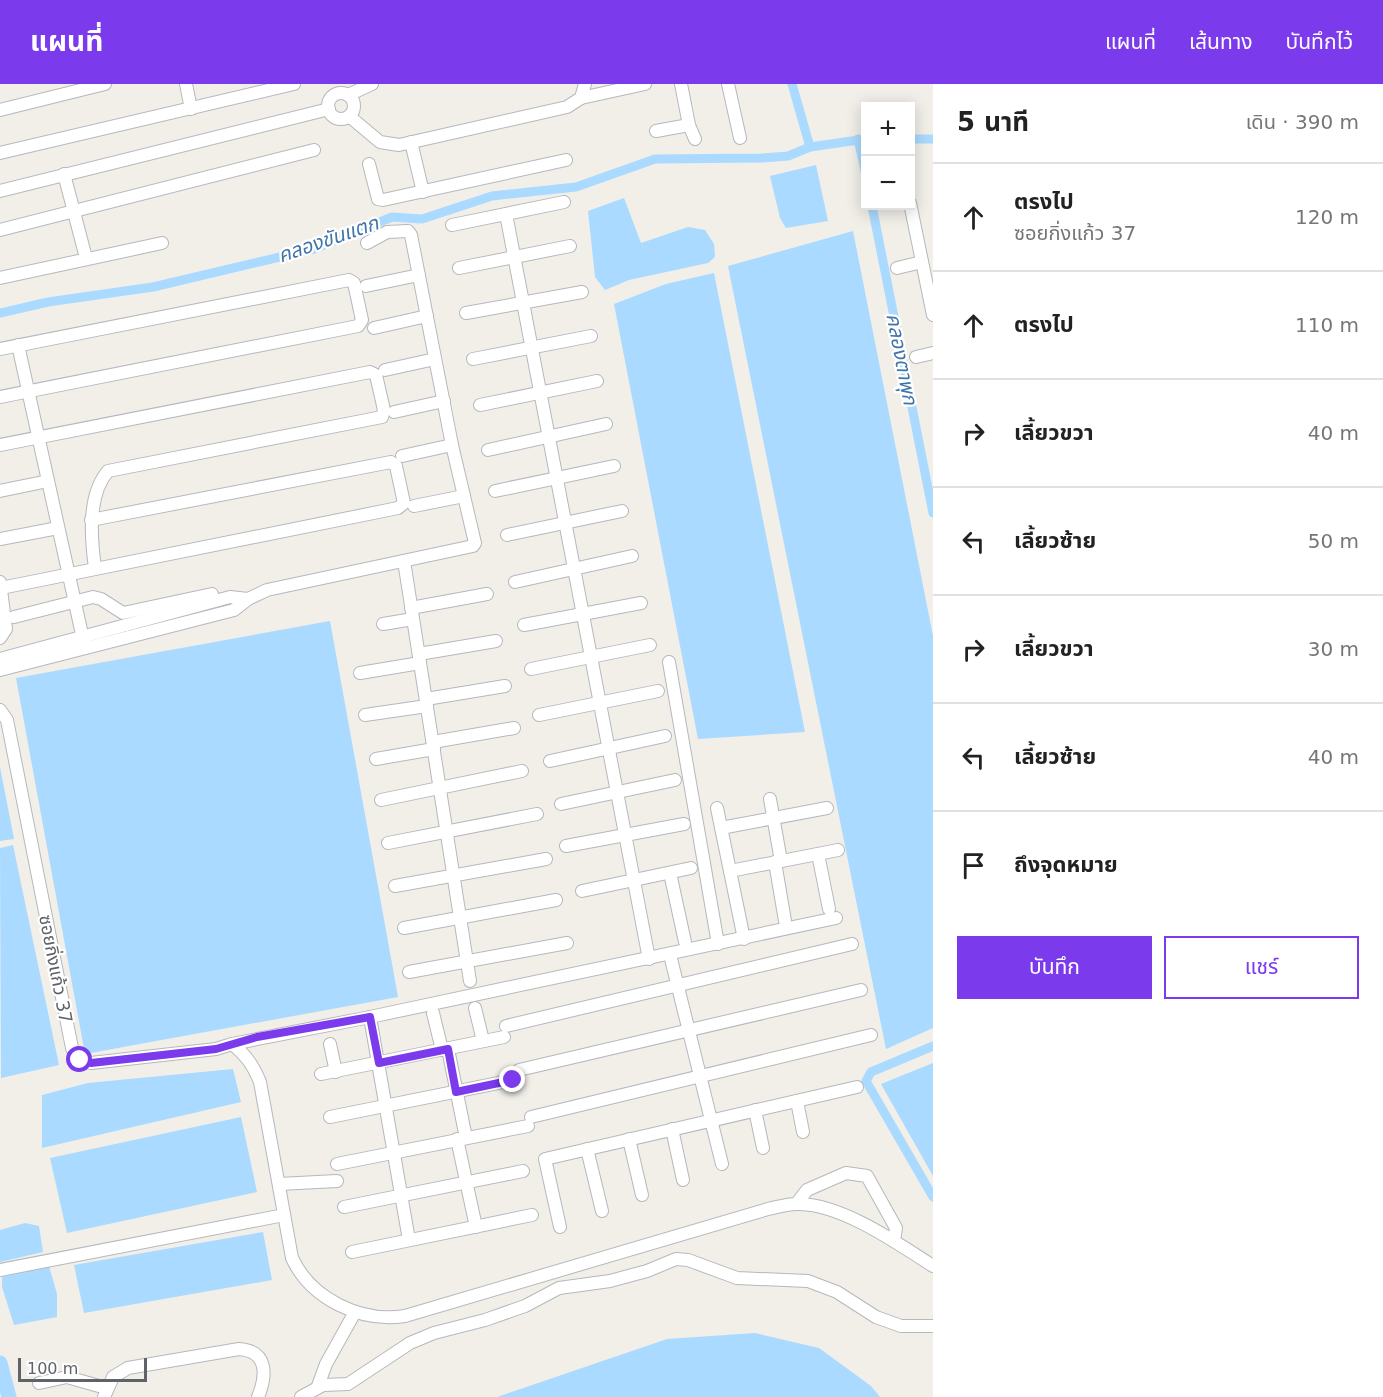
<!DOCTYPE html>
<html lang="th">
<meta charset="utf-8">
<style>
body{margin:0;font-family:"DejaVu Sans","Noto Sans Thai",sans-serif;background:#f2f2f2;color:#222}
.controls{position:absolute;right:18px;top:18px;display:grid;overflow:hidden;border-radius:0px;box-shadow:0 3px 15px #0003}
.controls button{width:54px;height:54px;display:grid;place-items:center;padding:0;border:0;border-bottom:2px solid #e0e0e0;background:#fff;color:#222;font:30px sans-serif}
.scale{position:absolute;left:18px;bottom:15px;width:129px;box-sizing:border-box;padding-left:6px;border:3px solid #5f6368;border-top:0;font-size:16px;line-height:21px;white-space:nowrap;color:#5f6368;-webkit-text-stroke:4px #fff;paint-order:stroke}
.stop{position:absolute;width:18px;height:18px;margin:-14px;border:4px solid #7c3aed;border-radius:50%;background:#fff}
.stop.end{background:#7c3aed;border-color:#fff;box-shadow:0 2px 6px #0008}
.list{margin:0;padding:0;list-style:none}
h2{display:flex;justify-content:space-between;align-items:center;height:78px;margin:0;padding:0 24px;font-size:26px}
h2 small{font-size:20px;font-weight:400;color:#767676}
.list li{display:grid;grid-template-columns:39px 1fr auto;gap:18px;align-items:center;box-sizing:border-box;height:108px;padding:0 24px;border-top:2px solid #e0e0e0}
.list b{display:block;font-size:22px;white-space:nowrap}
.list p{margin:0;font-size:20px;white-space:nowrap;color:#767676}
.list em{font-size:20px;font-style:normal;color:#767676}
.actions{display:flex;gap:12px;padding:18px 24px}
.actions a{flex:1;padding:14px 0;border:2px solid #7c3aed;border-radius:0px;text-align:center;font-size:21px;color:#7c3aed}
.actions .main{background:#7c3aed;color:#fff}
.icon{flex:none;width:33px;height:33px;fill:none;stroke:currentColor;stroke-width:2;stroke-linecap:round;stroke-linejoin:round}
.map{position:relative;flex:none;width:933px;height:1313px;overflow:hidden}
header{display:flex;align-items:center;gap:36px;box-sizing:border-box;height:84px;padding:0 30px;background:#7c3aed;color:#fff}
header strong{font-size:28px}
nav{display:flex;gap:33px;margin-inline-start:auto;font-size:21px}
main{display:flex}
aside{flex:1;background:#fff}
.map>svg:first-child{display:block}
.water{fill:#aadaff}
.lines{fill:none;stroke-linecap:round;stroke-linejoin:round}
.canal{stroke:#aadaff;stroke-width:9}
.river{stroke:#aadaff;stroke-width:15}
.minor-casing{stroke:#b5b8bc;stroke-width:14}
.minor{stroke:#fff;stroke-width:12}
.route{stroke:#7c3aed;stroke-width:8}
.labels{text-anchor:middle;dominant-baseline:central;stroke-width:4.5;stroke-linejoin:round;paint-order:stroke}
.street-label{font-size:18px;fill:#5f6368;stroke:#fff}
.water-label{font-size:20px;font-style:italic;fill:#4174aa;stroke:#fff}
</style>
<header>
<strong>แผนที่</strong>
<nav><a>แผนที่</a><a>เส้นทาง</a><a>บันทึกไว้</a></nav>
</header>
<main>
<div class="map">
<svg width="933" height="1313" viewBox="0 0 933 1313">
<rect width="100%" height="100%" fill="#f1efe8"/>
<!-- water -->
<g class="water">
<path d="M816,81L828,137L786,144L780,134L770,92Z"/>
<path d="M624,114L641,159L688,143L705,146L714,160L715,173L708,179L629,196L605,206L595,193L588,127Z"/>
<path d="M853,147L933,552V944L886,965L728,182Z"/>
<path d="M714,189L805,648L698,655L614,220L666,200Z"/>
<path d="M330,537L398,913L85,970L16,594Z"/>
<path d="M0,683L14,755L0,757Z"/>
<path d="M13,761L59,981L1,994L0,764Z"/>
<path d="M933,979V1092L881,1000Z"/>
<path d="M233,985L241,1018L42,1064V1011L88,999Z"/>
<path d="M241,1033L257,1108L67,1149L50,1074Z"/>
<path d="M25,1139L39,1142L43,1168L0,1178V1146Z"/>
<path d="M263,1148L272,1196L84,1229L74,1181Z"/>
<path d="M49,1182L57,1210V1233L14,1241L2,1203V1192Z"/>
<path d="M755,1249L819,1264L871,1302L880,1313H497L667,1255Z"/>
</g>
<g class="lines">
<!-- canal -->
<g class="canal">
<path d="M792,0L810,63"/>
<path d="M858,55L866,91"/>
<path d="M910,55H933"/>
<path d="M872,122L933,429"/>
<path d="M0,229L48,218L153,203L314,165L392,133L422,135L492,112L576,103L655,75L762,74L788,72L810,63L866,55"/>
<path d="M933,962L871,988L866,997L933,1113"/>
</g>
<!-- river -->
<path class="river" d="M0,1279L9,1313"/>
<defs>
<g id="minor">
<path d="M186,0L191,25"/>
<path d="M681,0L689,41L695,55"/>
<path d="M728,0L740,54"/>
<circle cx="341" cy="22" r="13"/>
<path d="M348,11L372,0"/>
<path d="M581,14L645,0"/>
<path d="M0,26L105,0"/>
<path d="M349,32L380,58L399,61L567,23L581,14L585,0"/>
<path d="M656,47L689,41"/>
<path d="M411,58L423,108"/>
<path d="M0,69L294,0"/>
<path d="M369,80L378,115L383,116L566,76"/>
<path d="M64,90L86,174"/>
<path d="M0,107L329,25"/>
<path d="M910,119L933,231"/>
<path d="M506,130L649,875"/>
<path d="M452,141L564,118"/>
<path d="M0,146L314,66"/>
<path d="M459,184L570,162"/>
<path d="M897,184L922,178"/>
<path d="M0,194L162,159"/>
<path d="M366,202L419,191"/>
<path d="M466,229L582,208"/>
<path d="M374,244L427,232"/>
<path d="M18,261L85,564"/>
<path d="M0,265L349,196L354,199L362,236L358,242L0,313"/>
<path d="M916,273L933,269"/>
<path d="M473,275L591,252"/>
<path d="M385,286L435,275"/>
<path d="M480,321L597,297"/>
<path d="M394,328L444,317"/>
<path d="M0,361L370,288L376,291L384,326L382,333L108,387C87,411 91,455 95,484"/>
<path d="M488,366L606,340"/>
<path d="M402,372L452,361"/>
<path d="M0,407L48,397"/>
<path d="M495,407L614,382"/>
<path d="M414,422L464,412"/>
<path d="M507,451L622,427"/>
<path d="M0,455L58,444"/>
<path d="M404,477L470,897"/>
<path d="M0,498L6,545L0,554"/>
<path d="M515,498L632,472"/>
<path d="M6,503L398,424L404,419L396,382L391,378L91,436"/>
<path d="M411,524L487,510"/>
<path d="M14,533L93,513L101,515L123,529L212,510"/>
<path d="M383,540L413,535"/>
<path d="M524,541L641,519"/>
<path d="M419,570L496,557"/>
<path d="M0,575L230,513L248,515"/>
<path d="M669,578L718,860"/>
<path d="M531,585L650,561"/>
<path d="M0,586L234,526L248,515L267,506L473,462L475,459L452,361L411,151L408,147L387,148L367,159"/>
<path d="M360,589L420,579"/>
<path d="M426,615L505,602"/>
<path d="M0,626L7,636L72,964C77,974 81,977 91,979L216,965L232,960C246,971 253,981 260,998L292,1174C311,1215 361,1239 405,1232L768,1125C778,1123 789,1119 800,1120C843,1121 897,1159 933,1182"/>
<path d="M365,631L427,622"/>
<path d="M539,631L658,607"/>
<path d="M433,658L514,644"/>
<path d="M376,675L434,665"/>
<path d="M550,677L665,652"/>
<path d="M770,715L781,777"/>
<path d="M381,716L522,687"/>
<path d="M561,720L675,696"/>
<path d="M717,724L744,855"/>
<path d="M721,744L827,724"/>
<path d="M388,759L537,730"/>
<path d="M566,762L684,740"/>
<path d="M818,770L829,825"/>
<path d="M775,778L785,837"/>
<path d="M730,787L838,766"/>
<path d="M670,789L685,858"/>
<path d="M395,802L546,775"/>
<path d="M582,807L691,784"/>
<path d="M404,844L556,816"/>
<path d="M670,871L722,1080"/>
<path d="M409,888L567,859"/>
<path d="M475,924L483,957"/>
<path d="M433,929L442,966"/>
<path d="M370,933L409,1156"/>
<path d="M506,942L852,860"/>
<path d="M232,960L370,933L836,834"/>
<path d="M330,960L336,988"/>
<path d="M448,965L466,1054"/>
<path d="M519,986L861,906"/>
<path d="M321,990L504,953"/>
<path d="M797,1017L803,1048"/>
<path d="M755,1026L763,1064"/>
<path d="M330,1033L513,996"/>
<path d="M531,1033L871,951"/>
<path d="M672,1045L683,1096"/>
<path d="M457,1055L476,1143"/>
<path d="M629,1055L642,1111"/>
<path d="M587,1065L602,1127"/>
<path d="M337,1080L528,1042"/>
<path d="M279,1100L337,1097"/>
<path d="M797,1119L807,1106L846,1089L867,1092L896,1144L894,1157"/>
<path d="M344,1123L523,1087"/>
<path d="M560,1143L545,1075L857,1003"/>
<path d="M352,1168L532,1131"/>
<path d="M0,1186L284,1131"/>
<path d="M39,1299L67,1293L106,1304"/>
<path d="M318,1302L326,1280L355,1228"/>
<path d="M104,1313L113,1293L128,1284L239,1265C268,1267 267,1291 258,1313"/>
<path d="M301,1313L323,1301L348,1300L410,1259L434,1249L485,1236L525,1222L559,1204L610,1197L647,1187L676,1175L688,1176L737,1194L808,1197L837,1208L876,1233L901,1242H933"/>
</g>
</defs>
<!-- minor casing -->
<use href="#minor" class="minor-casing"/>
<!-- minor -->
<use href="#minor" class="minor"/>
</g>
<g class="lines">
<!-- route -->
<path class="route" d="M80,976L91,979L216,965L257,953L370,933L379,979L448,965L456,1008L513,996"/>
</g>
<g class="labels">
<!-- street labels -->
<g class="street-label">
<text transform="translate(56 885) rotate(79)">ซอยกิ่งแก้ว 37</text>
</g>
<!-- water labels -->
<g class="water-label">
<text transform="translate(328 155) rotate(-19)">คลองขันแตก</text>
<text transform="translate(902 275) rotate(79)">คลองตาพุก</text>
</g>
</g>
</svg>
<div class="controls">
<button>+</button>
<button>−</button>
</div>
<div class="scale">100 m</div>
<div class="stop" style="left:80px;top:976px"></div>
<div class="stop end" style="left:513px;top:996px"></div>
</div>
<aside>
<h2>5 นาที<small>เดิน · 390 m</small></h2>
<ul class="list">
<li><svg class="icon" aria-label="ahead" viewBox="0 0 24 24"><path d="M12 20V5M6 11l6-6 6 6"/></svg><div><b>ตรงไป</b><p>ซอยกิ่งแก้ว 37</p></div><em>120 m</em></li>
<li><svg class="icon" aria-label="ahead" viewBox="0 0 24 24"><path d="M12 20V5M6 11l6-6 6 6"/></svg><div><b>ตรงไป</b></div><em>110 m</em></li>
<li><svg class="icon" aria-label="right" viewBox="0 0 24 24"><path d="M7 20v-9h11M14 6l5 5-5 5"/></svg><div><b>เลี้ยวขวา</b></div><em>40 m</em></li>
<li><svg class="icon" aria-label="left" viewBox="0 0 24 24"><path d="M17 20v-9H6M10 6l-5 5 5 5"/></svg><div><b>เลี้ยวซ้าย</b></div><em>50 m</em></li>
<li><svg class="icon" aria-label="right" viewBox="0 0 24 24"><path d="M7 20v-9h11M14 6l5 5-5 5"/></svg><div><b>เลี้ยวขวา</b></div><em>30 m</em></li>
<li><svg class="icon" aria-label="left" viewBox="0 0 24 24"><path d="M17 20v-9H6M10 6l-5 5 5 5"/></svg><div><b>เลี้ยวซ้าย</b></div><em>40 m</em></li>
<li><svg class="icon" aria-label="arrive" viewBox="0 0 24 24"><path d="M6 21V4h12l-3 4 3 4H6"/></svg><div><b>ถึงจุดหมาย</b></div></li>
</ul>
<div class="actions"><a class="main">บันทึก</a><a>แชร์</a></div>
</aside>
</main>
